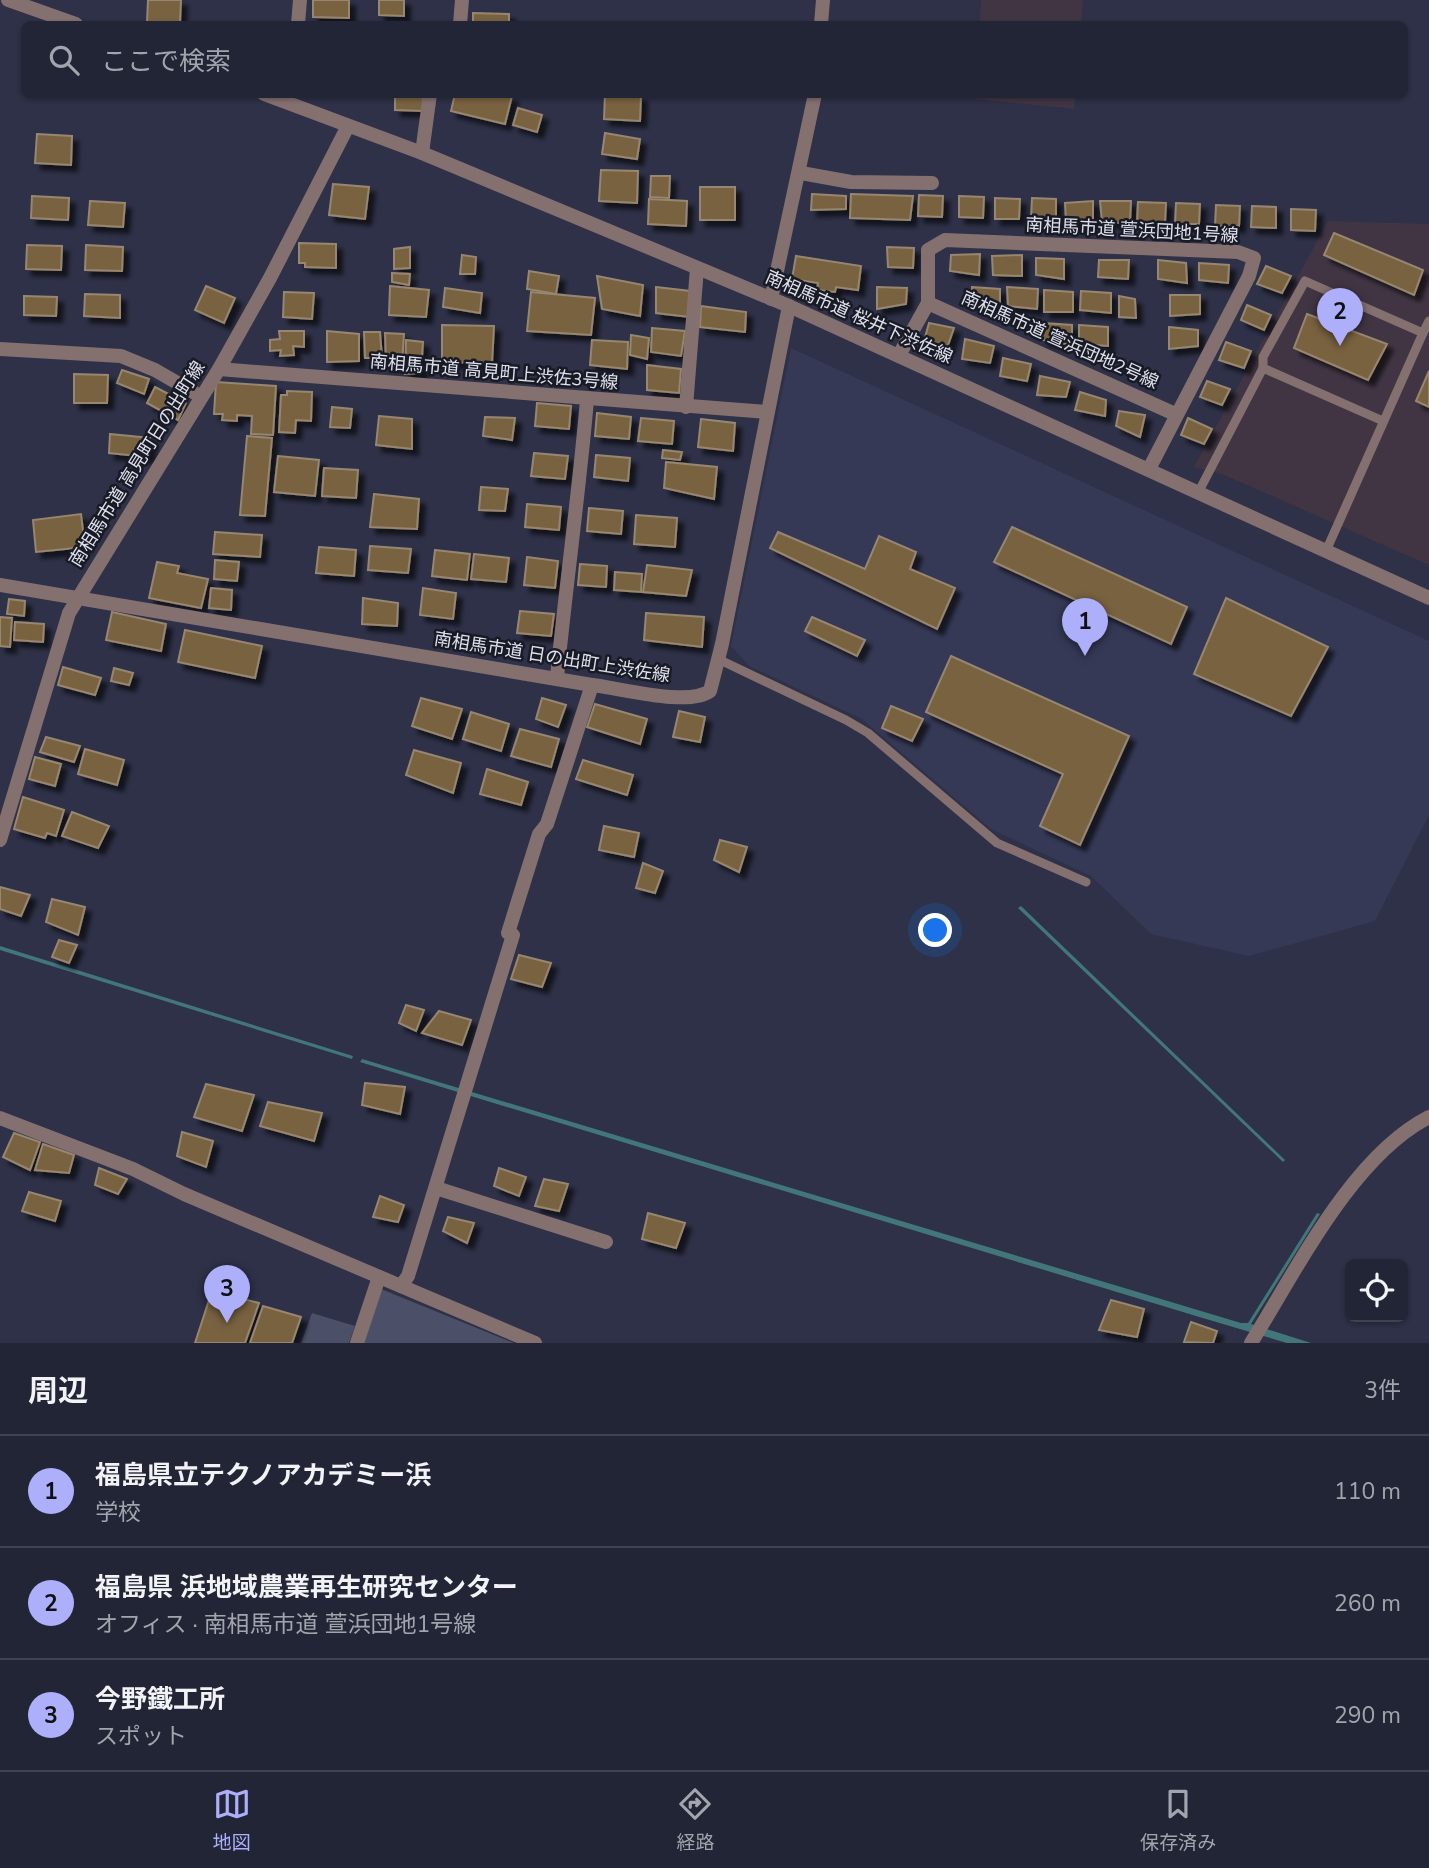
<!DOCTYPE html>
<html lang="ja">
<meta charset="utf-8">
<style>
body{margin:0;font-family:"Nunito Sans","Noto Sans JP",sans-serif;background:#2e3141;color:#f1f3f6}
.controls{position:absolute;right:21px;bottom:21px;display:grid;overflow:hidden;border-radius:10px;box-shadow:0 2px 5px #0004}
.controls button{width:63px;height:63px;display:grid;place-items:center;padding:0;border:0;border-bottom:2px solid #3f4250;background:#222535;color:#f1f3f6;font:35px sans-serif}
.you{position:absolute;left:936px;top:931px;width:24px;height:24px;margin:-18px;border:5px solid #fff;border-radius:50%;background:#1a73e8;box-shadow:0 0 0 10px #1a73e833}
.badge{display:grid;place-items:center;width:46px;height:46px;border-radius:50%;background:#adaffb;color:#111;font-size:23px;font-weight:700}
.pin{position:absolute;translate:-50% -58px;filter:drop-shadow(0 2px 4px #0008)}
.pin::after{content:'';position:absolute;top:37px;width:24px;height:21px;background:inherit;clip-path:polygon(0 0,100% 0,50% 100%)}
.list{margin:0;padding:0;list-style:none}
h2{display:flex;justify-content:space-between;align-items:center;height:91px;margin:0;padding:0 28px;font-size:30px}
h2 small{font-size:23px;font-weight:400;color:#a2a5ad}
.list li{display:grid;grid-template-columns:46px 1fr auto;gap:21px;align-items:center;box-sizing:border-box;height:112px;padding:0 28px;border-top:2px solid #3f4250}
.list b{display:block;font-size:26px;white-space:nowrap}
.list p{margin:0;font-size:23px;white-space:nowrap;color:#a2a5ad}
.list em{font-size:23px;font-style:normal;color:#a2a5ad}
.icon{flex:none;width:38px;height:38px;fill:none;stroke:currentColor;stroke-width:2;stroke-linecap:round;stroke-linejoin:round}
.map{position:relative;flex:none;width:1429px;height:1343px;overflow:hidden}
.search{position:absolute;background:#222535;box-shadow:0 2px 5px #0004;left:21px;right:21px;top:21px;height:77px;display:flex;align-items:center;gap:18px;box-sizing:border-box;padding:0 24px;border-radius:10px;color:#a2a5ad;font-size:26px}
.sheet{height:427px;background:#222535}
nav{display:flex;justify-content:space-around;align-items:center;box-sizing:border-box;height:98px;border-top:2px solid #3f4250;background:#222535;font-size:19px;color:#a2a5ad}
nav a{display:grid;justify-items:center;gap:4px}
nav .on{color:#adaffb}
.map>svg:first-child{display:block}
.built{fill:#363956}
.industrial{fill:#413544}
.green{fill:#4c4f68}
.water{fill:#41767a}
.building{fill:#796240;stroke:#97866f;stroke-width:2;filter:url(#shadow)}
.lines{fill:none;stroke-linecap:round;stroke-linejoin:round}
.service{stroke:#857070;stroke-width:9}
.minor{stroke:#857070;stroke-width:14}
.tertiary{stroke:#857070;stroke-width:14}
.labels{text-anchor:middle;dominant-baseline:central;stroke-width:5;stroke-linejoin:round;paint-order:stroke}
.street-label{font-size:18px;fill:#dee0ee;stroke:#181a24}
</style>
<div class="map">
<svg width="1429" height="1343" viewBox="0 0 1429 1343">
<defs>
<filter id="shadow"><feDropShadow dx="6" dy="6" stdDeviation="2" flood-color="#0009"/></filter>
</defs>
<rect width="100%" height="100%" fill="#2e3147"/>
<!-- built -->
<path class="built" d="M791,348L1429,641V815L1375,921L1249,956L1151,934L1091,876L991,829L862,719L749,666L731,646Z"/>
<!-- industrial -->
<g class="industrial">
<path d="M981,0H1083L1081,24H980Z"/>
<path d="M977,95V94L1075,95L1074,109L976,99Z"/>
<path d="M1328,221L1429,224V565L1222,474L1194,467Z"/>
</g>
<!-- green -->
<g class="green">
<path d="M381,1289L514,1343H363Z"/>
<path d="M312,1313L355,1326L349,1343H301Z"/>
</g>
<!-- water -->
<g class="water">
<path d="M1021,906L1285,1160L1283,1162L1018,908Z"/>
<path d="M0,946L353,1056L352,1059L0,950Z"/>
<path d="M362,1059L1241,1323H1248L1317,1213L1320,1214L1251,1324L1311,1343H1287L1196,1316L474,1097L360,1062Z"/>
</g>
<!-- building -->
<g class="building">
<path d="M148,0H181L180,23L147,22Z"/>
<path d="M313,0H349V18L313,17Z"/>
<path d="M379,0H404V16L379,15Z"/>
<path d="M473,13L509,14V24H473Z"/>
<path d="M395,94H423V111L395,110Z"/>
<path d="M455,94L512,96L505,124L451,111Z"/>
<path d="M605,94L641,96L640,121L604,119Z"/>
<path d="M518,108L542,115L537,132L513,125Z"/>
<path d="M605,133L640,139L637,159L602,154Z"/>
<path d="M37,134L72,136L71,165L35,163Z"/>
<path d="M601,170L638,171L637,203L599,201Z"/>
<path d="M651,176H670L669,198L650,197Z"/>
<path d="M333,184L369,187L365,219L329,215Z"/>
<rect x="700" y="187" width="35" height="33"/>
<path d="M812,194L846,196V209L811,210Z"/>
<path d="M851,194L913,196L910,220L850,218Z"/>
<path d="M919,195L943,196L942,217L918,216Z"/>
<path d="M32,196L69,198L68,220L31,218Z"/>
<path d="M959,196L984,197L983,218L959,217Z"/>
<path d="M995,198L1020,199L1019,219H995Z"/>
<path d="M1032,198L1056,199V220L1031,219Z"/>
<path d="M649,199L687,201L686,226L648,224Z"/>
<path d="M90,201L125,203L123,227L88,225Z"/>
<path d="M1093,201V222L1066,221L1065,203Z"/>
<path d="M1100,201H1131L1130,224L1102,221Z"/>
<path d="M1138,202L1166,203L1165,223L1137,222Z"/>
<path d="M1176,203L1200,204L1199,224H1175Z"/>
<path d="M1216,205L1240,206L1239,226H1215Z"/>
<path d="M1252,206L1276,207V228L1251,227Z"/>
<path d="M1291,209L1316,210L1315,231L1291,230Z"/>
<path d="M1334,233L1423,270L1414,295L1324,255Z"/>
<path d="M299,243L336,244V268L305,267V263H299Z"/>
<path d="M27,245L62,246L61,270L26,269Z"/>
<path d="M86,245L123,247L122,271L85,270Z"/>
<path d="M410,247V268L394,269V249Z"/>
<path d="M887,247L914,248L913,268L888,267Z"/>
<path d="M980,254L979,275L950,271L951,255Z"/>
<path d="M462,255L476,257L475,274H460Z"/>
<path d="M1022,255V276L993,275L992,256Z"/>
<path d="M796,256L861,266L858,290L836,287L835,292L817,290L818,283L792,279Z"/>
<path d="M1036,258L1064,259V279L1036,275Z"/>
<path d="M1099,260H1129L1128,279L1098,277Z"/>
<path d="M1158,260L1186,263L1187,283L1158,279Z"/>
<path d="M1199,263L1229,265L1228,283L1199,280Z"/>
<path d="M1266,266L1291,276L1282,293L1257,284Z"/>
<path d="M529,271L559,276L556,294L527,289Z"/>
<path d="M392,273L410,274L409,285L392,282Z"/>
<path d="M597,276L643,285L640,316L602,309Z"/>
<path d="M206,286L235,298L224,323L195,310Z"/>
<path d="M390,286L429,290L426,317L389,315Z"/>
<path d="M656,287L690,291L689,317L656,313Z"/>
<path d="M877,287L907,288L906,304L877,309Z"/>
<path d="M972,287L1000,289V309L972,304Z"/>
<path d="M1007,287L1038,289L1037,309L1008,306Z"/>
<path d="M445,288L482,293L480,313L443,307Z"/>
<path d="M1044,290L1073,292V312H1044Z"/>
<path d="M1081,291L1111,293V313L1080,310Z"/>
<path d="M284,292L314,293L312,319L283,317Z"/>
<path d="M531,292L595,298L591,335L527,331Z"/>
<path d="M85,294L120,295V318L84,316Z"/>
<path d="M1170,295H1200V314L1170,316Z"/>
<path d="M24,296L57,297L56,316L24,315Z"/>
<path d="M1119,296L1135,299L1136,318L1119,317Z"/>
<path d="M1247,305L1271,315L1264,330L1241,320Z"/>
<path d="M701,306L746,312L745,332L700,327Z"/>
<path d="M1307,314L1387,344L1368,380L1294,348Z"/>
<path d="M929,323L954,328L947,348L924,341Z"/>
<path d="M1043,323L1072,325V345L1043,340Z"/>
<path d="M442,325L494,326L492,363L442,362Z"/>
<path d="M1079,325L1108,327V346L1079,344Z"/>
<path d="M1169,327L1198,330V346L1169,349Z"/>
<path d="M652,328L685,331L681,356L651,352Z"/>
<path d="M279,331H304V347L293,346L294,355L280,356L281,350L270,351V340L280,339Z"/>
<path d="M327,331L359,334V361L327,362Z"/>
<path d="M364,332H380L382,358H365Z"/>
<path d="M385,333L404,334L402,364L386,365Z"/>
<path d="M631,335L649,338L647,359L630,355Z"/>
<path d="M965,339L994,346L990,363L962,359Z"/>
<path d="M406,340L423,342L421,373L405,374Z"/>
<path d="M592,340L628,342L627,369L590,365Z"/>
<path d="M1226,342L1251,351L1244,368L1219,360Z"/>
<path d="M1003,358L1031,364L1027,381L1000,376Z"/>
<path d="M647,365L681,369L679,393L647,390Z"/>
<path d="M122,370L149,379L144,394L117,383Z"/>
<path d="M1429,371V407L1416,401Z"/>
<path d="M74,374L108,375L107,403H74Z"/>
<path d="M1040,376L1070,382L1066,397L1037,395Z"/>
<path d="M1207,381L1230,389L1222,405L1200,397Z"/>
<path d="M216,382L276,386L273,435L251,434L252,416L237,415V421L222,420L223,414H214Z"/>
<path d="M155,387L186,403L178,420L147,403Z"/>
<path d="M287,391L312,392L311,421L296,420L295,433L279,432L281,395H287Z"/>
<path d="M1080,392L1106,400L1105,416L1075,410Z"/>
<path d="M537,403L571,406L569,429L535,426Z"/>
<path d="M332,407L352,409L350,428L330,427Z"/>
<path d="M1119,411L1145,415L1140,437L1116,426Z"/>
<path d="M597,413L631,417L629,439L595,436Z"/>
<path d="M379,416L412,419V449L376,445Z"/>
<path d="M485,417L515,418L512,440L483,436Z"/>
<path d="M641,418L674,421L672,444L638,441Z"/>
<path d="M1188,418L1212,429L1204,444L1181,435Z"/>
<path d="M701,419L735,423L733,451L698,447Z"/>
<path d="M110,434L150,438L148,457L109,453Z"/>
<path d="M247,436L272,438L265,516L240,515Z"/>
<path d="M663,450L682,452L680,460L662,458Z"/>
<path d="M534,453L568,456L565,479L531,476Z"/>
<path d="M596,455L630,458L628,481L594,477Z"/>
<path d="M278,456L319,460L315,496L274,492Z"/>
<path d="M666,462L717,467L714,499L664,488Z"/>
<path d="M324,468L358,470L356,498L322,496Z"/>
<path d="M481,487L508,489L505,511L479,510Z"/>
<path d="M374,494L419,499L417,529L370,527Z"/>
<path d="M527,504L561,507L559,530L525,527Z"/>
<path d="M589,508L623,511L621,534L587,531Z"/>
<path d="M81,514L85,547L36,552L33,520Z"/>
<path d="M636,515L677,518L675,547L634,544Z"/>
<path d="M1012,527L1187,607L1171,644L994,562Z"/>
<path d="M215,532L262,535L260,557L213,554Z"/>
<path d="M778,532L865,569L879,536L916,552L910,569L955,588L937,629L770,548Z"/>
<path d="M370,546L411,549L408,573L368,570Z"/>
<path d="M319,547L356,550L354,576L316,573Z"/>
<path d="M435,550L470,554L467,580L432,576Z"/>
<path d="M474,554L509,558L506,582L471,579Z"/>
<path d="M527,557L558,561L555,588L524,585Z"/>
<path d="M215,560L239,562L237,581L214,579Z"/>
<path d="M157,562L179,566L177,573L208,579L201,608L149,598Z"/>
<path d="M580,564L607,566L606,587L578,585Z"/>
<path d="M647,565L692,570L686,596L643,592Z"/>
<path d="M615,572L642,574L641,592L614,590Z"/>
<path d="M211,588L232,590L231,610L209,608Z"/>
<path d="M423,588L456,593L453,619L420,615Z"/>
<path d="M363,598L398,603L397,626L362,624Z"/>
<path d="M1226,598L1328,647L1291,716L1194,674Z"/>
<path d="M9,599L25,601L24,616L7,614Z"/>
<path d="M520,611L554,614L551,636L517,633Z"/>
<path d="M112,612L166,624L161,651L106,640Z"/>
<path d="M646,613L704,617L702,647L644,640Z"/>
<path d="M0,617L12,618L10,647L0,646Z"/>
<path d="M812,617L865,640L857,656L805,631Z"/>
<path d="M15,622L44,624L43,642L14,640Z"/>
<path d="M185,630L262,646L255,678L178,662Z"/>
<path d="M951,656L1129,736L1080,845L1040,826L1063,774L926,712Z"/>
<path d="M63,667L101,678L95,695L58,685Z"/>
<path d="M114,668L133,673L129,685L111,681Z"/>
<path d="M421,698L462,709L452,739L412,726Z"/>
<path d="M542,698L566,705L558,727L536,719Z"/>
<path d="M595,704L647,719L640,744L587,727Z"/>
<path d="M891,706L923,719L912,741L882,728Z"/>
<path d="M679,711L705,717L700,742L673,737Z"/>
<path d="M471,712L509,724L501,751L463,739Z"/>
<path d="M520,729L559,739L551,767L511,756Z"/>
<path d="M46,737L80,746L74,762L40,752Z"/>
<path d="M85,749L124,760L117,785L78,774Z"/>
<path d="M414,750L461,763L453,793L406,775Z"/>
<path d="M35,757L61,764L55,786L29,779Z"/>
<path d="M583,760L633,775L627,795L576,779Z"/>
<path d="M487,769L528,782L521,805L480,794Z"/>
<path d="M23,797L64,810L56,836L47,833L45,838L14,829Z"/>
<path d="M72,812L109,826L98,848L62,836Z"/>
<path d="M604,826L639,833L634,857L599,850Z"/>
<path d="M720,840L747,847L739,872L714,860Z"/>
<path d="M643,863L663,871L655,893L636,888Z"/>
<path d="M0,887L30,895L21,916L0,909Z"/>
<path d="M52,899L85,907L78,935L46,922Z"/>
<path d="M59,940L77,945L69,963L52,957Z"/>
<path d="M519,955L551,963L542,987L511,979Z"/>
<path d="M406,1005L424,1010L416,1031L399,1023Z"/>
<path d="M439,1011L471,1020L462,1045L422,1033Z"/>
<path d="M365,1083L405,1087L400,1114L362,1105Z"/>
<path d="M206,1084L254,1095L242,1131L194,1117Z"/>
<path d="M268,1102L322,1113L314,1141L260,1126Z"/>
<path d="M182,1132L213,1141L206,1167L177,1156Z"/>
<path d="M14,1133L40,1142L30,1170L3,1157Z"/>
<path d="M43,1144L74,1155L69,1173L35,1170Z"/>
<path d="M99,1168L127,1179L118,1194L95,1185Z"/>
<path d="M499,1168L526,1177L519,1196L494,1186Z"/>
<path d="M544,1179L568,1184L559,1211L535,1206Z"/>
<path d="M29,1192L61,1201L55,1221L22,1211Z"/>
<path d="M380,1196L404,1205L398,1222L373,1217Z"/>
<path d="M648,1213L685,1223L676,1248L642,1239Z"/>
<path d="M448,1217L474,1223L467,1243L443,1231Z"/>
<path d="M212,1291L259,1303L245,1343H195Z"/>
<path d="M1111,1300L1144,1309L1137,1337L1099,1330Z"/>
<path d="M263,1306L301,1317L292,1343H250Z"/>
<path d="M1191,1322L1217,1331L1213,1343L1184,1342Z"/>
</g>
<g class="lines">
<!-- service -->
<g class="service">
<path d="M1263,368L1383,421"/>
<path d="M1198,493L1263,368V357L1305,281L1423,333L1429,321"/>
<path d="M1326,551L1423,333"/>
<path d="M718,659L846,720L868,733L997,843L1086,882"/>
</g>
<!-- minor -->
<g class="minor">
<path d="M298,24L300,0"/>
<path d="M460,24L462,0"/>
<path d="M821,24L823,0"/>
<path d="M422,153L430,94"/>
<path d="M801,173L851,182L932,183"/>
<path d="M771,299L815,94"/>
<path d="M928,303L1175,414"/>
<path d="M0,349L121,356L155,370L200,396"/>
<path d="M899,355L928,303V250L945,240L1238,252L1254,258L1249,276L1149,469"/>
<path d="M219,369L767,412"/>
<path d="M686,407L697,268"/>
<path d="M0,585L592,685C621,688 688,707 710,691L722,644L789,306"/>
<path d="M557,677C566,584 579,493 587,400"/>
<path d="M0,840L69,613L219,369L270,278L348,126"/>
<path d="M0,1118L133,1169L184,1194L535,1343"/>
<path d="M436,1188L606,1242"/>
<path d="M401,1286L408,1276L513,935L508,933L539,834L547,824L592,685"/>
<path d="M357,1343L379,1277"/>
<path d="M1251,1343C1296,1271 1352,1156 1429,1117"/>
</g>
<!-- tertiary -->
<g class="tertiary">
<path d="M8,0L76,24"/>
<path d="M264,94L422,153L789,306L1429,598"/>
</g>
</g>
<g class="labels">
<!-- street labels -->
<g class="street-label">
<text transform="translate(1132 230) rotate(3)">南相馬市道 萱浜団地1号線</text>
<text transform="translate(859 317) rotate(24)">南相馬市道 桜井下渋佐線</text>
<text transform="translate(1060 340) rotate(24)">南相馬市道 萱浜団地2号線</text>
<text transform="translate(494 372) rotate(5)">南相馬市道 高見町上渋佐3号線</text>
<text transform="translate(137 464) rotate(-58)">南相馬市道 高見町日の出町線</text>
<text transform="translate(552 657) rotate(9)">南相馬市道 日の出町上渋佐線</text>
</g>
</g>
</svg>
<div class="controls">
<button><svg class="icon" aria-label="locate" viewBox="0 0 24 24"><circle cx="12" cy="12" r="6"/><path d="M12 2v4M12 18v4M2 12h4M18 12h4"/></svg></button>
</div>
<div class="you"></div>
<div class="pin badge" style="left:1085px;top:656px">1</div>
<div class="pin badge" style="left:1340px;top:346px">2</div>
<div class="pin badge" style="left:227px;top:1323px">3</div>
<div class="search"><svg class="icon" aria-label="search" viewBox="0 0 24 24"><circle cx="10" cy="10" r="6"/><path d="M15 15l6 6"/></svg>ここで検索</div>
</div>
<section class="sheet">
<h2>周辺<small>3件</small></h2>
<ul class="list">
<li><span class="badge">1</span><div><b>福島県立テクノアカデミー浜</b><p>学校</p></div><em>110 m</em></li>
<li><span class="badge">2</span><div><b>福島県 浜地域農業再生研究センター</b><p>オフィス · 南相馬市道 萱浜団地1号線</p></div><em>260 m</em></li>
<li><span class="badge">3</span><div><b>今野鐵工所</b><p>スポット</p></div><em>290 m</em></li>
</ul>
</section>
<nav>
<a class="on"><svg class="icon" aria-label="map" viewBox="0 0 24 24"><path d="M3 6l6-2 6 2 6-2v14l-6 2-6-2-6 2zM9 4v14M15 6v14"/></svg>地図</a>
<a><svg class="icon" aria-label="directions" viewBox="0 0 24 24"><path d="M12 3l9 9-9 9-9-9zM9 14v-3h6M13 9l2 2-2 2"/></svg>経路</a>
<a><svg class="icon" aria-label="saved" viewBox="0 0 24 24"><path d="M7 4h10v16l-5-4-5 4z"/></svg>保存済み</a>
</nav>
